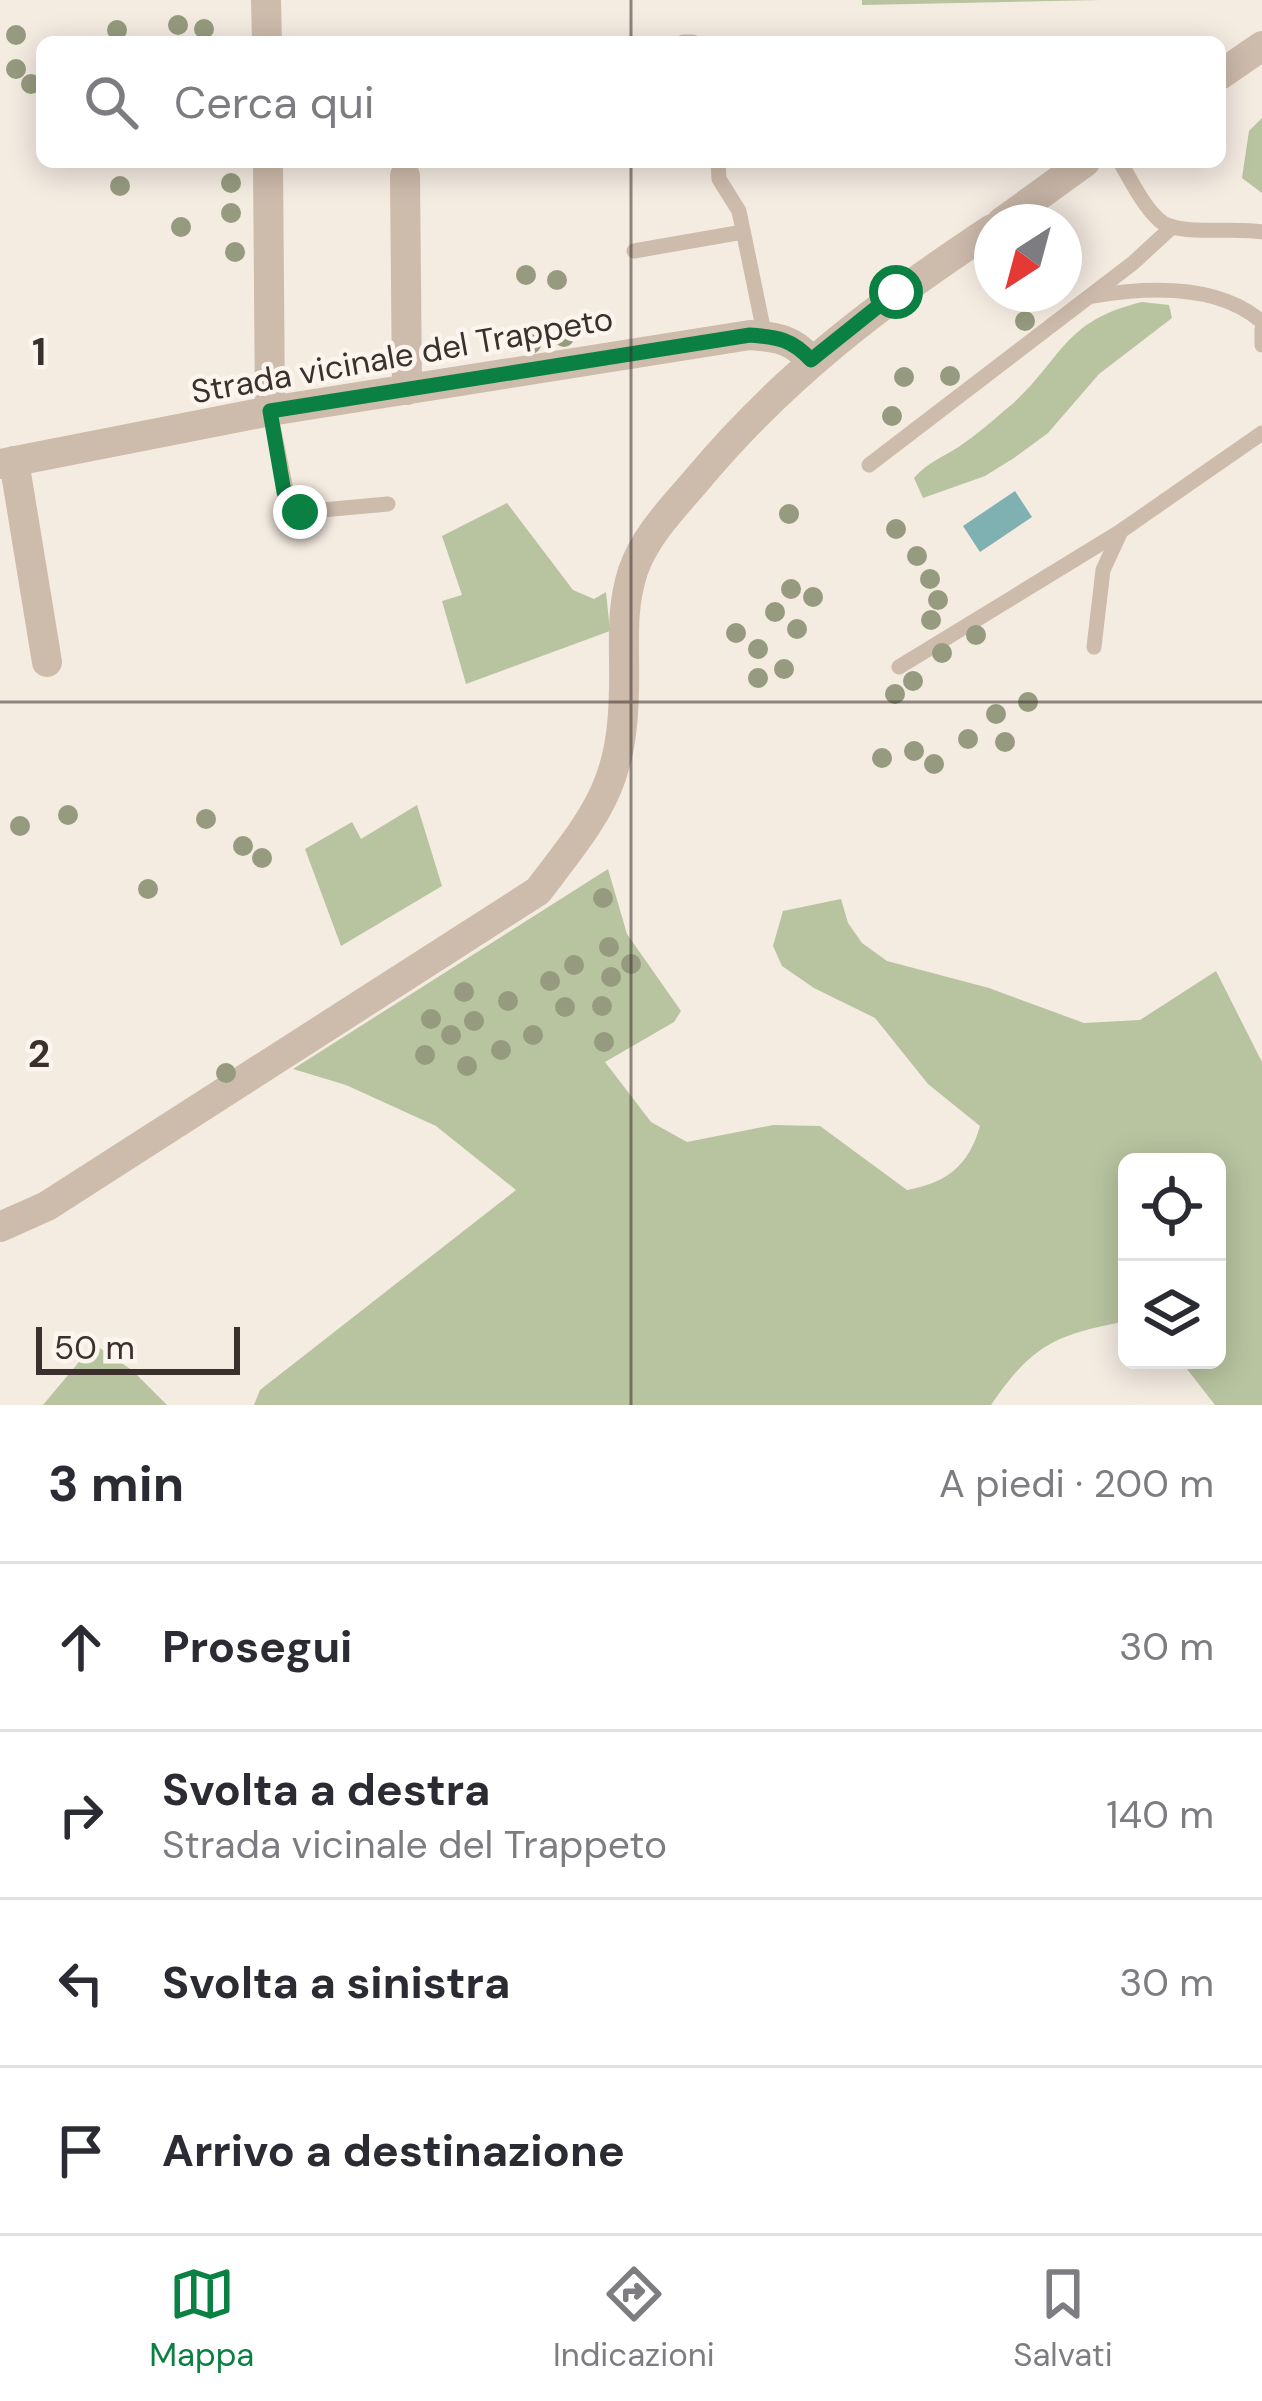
<!DOCTYPE html>
<html lang="it">
<meta charset="utf-8">
<style>
body{margin:0;font-family:"DM Sans",sans-serif;background:#f7f7f7;color:#2b2b33}
.controls{position:absolute;right:36px;bottom:36px;display:grid;overflow:hidden;border-radius:18px;box-shadow:0 6px 30px #0003}
.controls button{width:108px;height:108px;display:grid;place-items:center;padding:0;border:0;border-bottom:3px solid #e1e1e2;background:#fff;color:#2b2b33;font:60px sans-serif}
.compass{position:absolute;left:974px;top:204px;width:108px;height:108px;border-radius:50%;background:#fff;box-shadow:0 6px 30px #0003;rotate:216deg}
.scale{position:absolute;left:36px;bottom:30px;width:204px;box-sizing:border-box;padding-left:12px;border:6px solid #3b302b;border-top:0;font-size:33px;line-height:42px;white-space:nowrap;color:#3b302b;-webkit-text-stroke:9px #fbf5ee;paint-order:stroke}
.stop{position:absolute;width:36px;height:36px;margin:-27px;border:9px solid #0b8043;border-radius:50%;background:#fff}
.stop.end{background:#0b8043;border-color:#fff;box-shadow:0 3px 12px #0008}
.list{margin:0;padding:0;list-style:none}
h2{display:flex;justify-content:space-between;align-items:center;height:156px;margin:0;padding:0 48px;font-size:51px}
h2 small{font-size:39px;font-weight:400;color:#7c7c81}
.list li{display:grid;grid-template-columns:78px 1fr auto;gap:36px;align-items:center;box-sizing:border-box;height:168px;padding:0 48px;border-top:3px solid #e1e1e2}
.list b{display:block;font-size:45px;white-space:nowrap}
.list p{margin:0;font-size:39px;white-space:nowrap;color:#7c7c81}
.list em{font-size:39px;font-style:normal;color:#7c7c81}
.icon{flex:none;width:66px;height:66px;fill:none;stroke:currentColor;stroke-width:2;stroke-linecap:round;stroke-linejoin:round}
.map{position:relative;flex:none;width:1262px;height:1405px;overflow:hidden}
.search{position:absolute;background:#fff;box-shadow:0 6px 30px #0003;left:36px;right:36px;top:36px;height:132px;display:flex;align-items:center;gap:30px;box-sizing:border-box;padding:0 42px;border-radius:18px;color:#7c7c81;font-size:45px}
.sheet{height:828px;background:#fff}
nav{display:flex;justify-content:space-around;align-items:center;box-sizing:border-box;height:168px;border-top:3px solid #e1e1e2;background:#fff;font-size:33px;color:#7c7c81}
nav a{display:grid;justify-items:center;gap:6px}
nav .on{color:#0b8043}
.map>svg:first-child{display:block}
.green{fill:#b8c4a0}
.water{fill:#7fb0b2}
.lines{fill:none;stroke-linecap:round;stroke-linejoin:round}
.service{stroke:#cdbbac;stroke-width:15}
.minor{stroke:#cdbbac;stroke-width:30}
.tertiary{stroke:#cdbbac;stroke-width:30}
.tree{fill:#969b7f}
.route{stroke:#0b8043;stroke-width:15}
.grid{fill:none;stroke:#3b302b;stroke-width:3;stroke-opacity:0.55}
.labels{text-anchor:middle;dominant-baseline:central;stroke-width:9;stroke-linejoin:round;paint-order:stroke}
.street-label{font-size:33px;fill:#3b302b;stroke:#fbf5ee}
.grid-label{font-size:39px;text-anchor:middle;font-weight:bold;fill:#3b302b;stroke:#fbf5ee;stroke-width:9;stroke-linejoin:round;paint-order:stroke}
</style>
<div class="map">
<svg width="1262" height="1405" viewBox="0 0 1262 1405">
<rect width="100%" height="100%" fill="#f4ebe1"/>
<!-- green -->
<g class="green">
<path d="M862,0H1101L862,5Z"/>
<path d="M1262,118V193L1242,178L1249,131Z"/>
<path d="M1142,302L1169,305L1172,318L1099,374L1048,433L1014,458L985,476L923,498L914,478C928,462 943,457 960,446C976,435 991,422 1005,410C1062,364 1058,322 1142,302Z"/>
<path d="M507,503L573,590L594,599L606,592L610,631L466,684L442,601L462,595L442,536Z"/>
<path d="M417,805L442,886L341,946L305,849L352,822L361,839Z"/>
<path d="M608,869L627,934L681,1011L674,1022L605,1062L651,1122L687,1142L773,1125L820,1126L907,1190C947,1183 969,1165 980,1126L928,1084L875,1018L814,988L782,966L773,946L783,911L841,899L848,923L862,943L887,961L989,988L1084,1023L1140,1020L1216,971L1262,1062V1405H1215L1180,1360H1217V1162H1127V1321C1055,1335 1033,1344 991,1405H254L260,1390L516,1190L436,1126L346,1085L293,1069Z"/>
<path d="M94,1344L133,1371L167,1405H43Z"/>
</g>
<!-- water -->
<path class="water" d="M1015,491L1032,517L980,552L963,526Z"/>
<g class="lines">
<!-- service -->
<g class="service">
<path d="M683,42H693"/>
<path d="M718,162L719,179L739,211L765,337"/>
<path d="M1120,162C1131,180 1142,204 1158,219C1176,238 1235,226 1262,232"/>
<path d="M634,251L743,232"/>
<path d="M1093,296C1147,287 1219,284 1262,322"/>
<path d="M1262,329V345"/>
<path d="M270,411L289,505L300,512L388,504"/>
<path d="M869,465L1133,263L1171,228"/>
<path d="M1094,647L1103,570L1121,531L1262,433"/>
<path d="M899,667L1118,533"/>
</g>
<!-- minor -->
<g class="minor">
<path d="M266,0L267,42"/>
<path d="M268,162L270,411"/>
<path d="M405,176L407,390"/>
<path d="M14,461L47,662"/>
<path d="M0,464L270,411L750,335C777,337 792,339 811,360"/>
</g>
<!-- tertiary -->
<g class="tertiary">
<path d="M1220,75L1262,46"/>
<path d="M1002,222L1085,162"/>
<path d="M0,1227L47,1206L538,891C595,816 623,787 624,688C625,646 620,611 633,571C645,536 672,509 695,482C782,377 880,303 992,229"/>
</g>
</g>
<!-- trees -->
<g class="tree">
<circle cx="178" cy="25" r="10"/>
<circle cx="204" cy="29" r="10"/>
<circle cx="117" cy="30" r="10"/>
<circle cx="16" cy="35" r="10"/>
<circle cx="16" cy="69" r="10"/>
<circle cx="31" cy="84" r="10"/>
<circle cx="231" cy="183" r="10"/>
<circle cx="120" cy="186" r="10"/>
<circle cx="231" cy="213" r="10"/>
<circle cx="181" cy="227" r="10"/>
<circle cx="235" cy="252" r="10"/>
<circle cx="526" cy="275" r="10"/>
<circle cx="557" cy="280" r="10"/>
<circle cx="1025" cy="321" r="10"/>
<circle cx="564" cy="337" r="10"/>
<circle cx="531" cy="344" r="10"/>
<circle cx="950" cy="376" r="10"/>
<circle cx="904" cy="377" r="10"/>
<circle cx="892" cy="416" r="10"/>
<circle cx="789" cy="514" r="10"/>
<circle cx="896" cy="529" r="10"/>
<circle cx="917" cy="556" r="10"/>
<circle cx="930" cy="579" r="10"/>
<circle cx="791" cy="589" r="10"/>
<circle cx="813" cy="597" r="10"/>
<circle cx="938" cy="600" r="10"/>
<circle cx="775" cy="612" r="10"/>
<circle cx="931" cy="620" r="10"/>
<circle cx="797" cy="629" r="10"/>
<circle cx="736" cy="633" r="10"/>
<circle cx="976" cy="635" r="10"/>
<circle cx="758" cy="649" r="10"/>
<circle cx="942" cy="653" r="10"/>
<circle cx="784" cy="669" r="10"/>
<circle cx="758" cy="678" r="10"/>
<circle cx="913" cy="681" r="10"/>
<circle cx="895" cy="694" r="10"/>
<circle cx="1028" cy="702" r="10"/>
<circle cx="996" cy="714" r="10"/>
<circle cx="968" cy="739" r="10"/>
<circle cx="1005" cy="742" r="10"/>
<circle cx="914" cy="751" r="10"/>
<circle cx="882" cy="758" r="10"/>
<circle cx="934" cy="764" r="10"/>
<circle cx="68" cy="815" r="10"/>
<circle cx="206" cy="819" r="10"/>
<circle cx="20" cy="826" r="10"/>
<circle cx="243" cy="846" r="10"/>
<circle cx="262" cy="858" r="10"/>
<circle cx="148" cy="889" r="10"/>
<circle cx="603" cy="898" r="10"/>
<circle cx="609" cy="947" r="10"/>
<circle cx="631" cy="964" r="10"/>
<circle cx="574" cy="965" r="10"/>
<circle cx="611" cy="977" r="10"/>
<circle cx="550" cy="981" r="10"/>
<circle cx="464" cy="992" r="10"/>
<circle cx="508" cy="1001" r="10"/>
<circle cx="602" cy="1006" r="10"/>
<circle cx="565" cy="1007" r="10"/>
<circle cx="431" cy="1019" r="10"/>
<circle cx="474" cy="1021" r="10"/>
<circle cx="451" cy="1035" r="10"/>
<circle cx="533" cy="1035" r="10"/>
<circle cx="604" cy="1042" r="10"/>
<circle cx="501" cy="1050" r="10"/>
<circle cx="425" cy="1055" r="10"/>
<circle cx="467" cy="1066" r="10"/>
<circle cx="226" cy="1073" r="10"/>
</g>
<g class="lines">
<!-- route -->
<path class="route" d="M300,512L289,505L284,492L270,411L750,335C777,337 792,339 811,360L896,292"/>
</g>
<!-- grid -->
<path class="grid" d="M631,0V42M631,162V1405M0,702H1262"/>
<g class="labels">
<!-- street labels -->
<g class="street-label">
<text transform="translate(402 355) rotate(-10)">Strada vicinale del Trappeto</text>
</g>
</g>
<g class="grid-label">
<text x="39" y="365">1</text>
<text x="39" y="1067">2</text>
</g>
</svg>
<div class="controls">
<button><svg class="icon" aria-label="locate" viewBox="0 0 24 24"><circle cx="12" cy="12" r="6"/><path d="M12 2v4M12 18v4M2 12h4M18 12h4"/></svg></button>
<button><svg class="icon" aria-label="layers" viewBox="0 0 24 24"><path d="M12 4l9 5-9 5-9-5zM3 14l9 5 9-5"/></svg></button>
</div>
<svg class="compass" viewBox="-18 -18 36 36"><path d="M0-13l5 13h-10z" fill="#e53935"/><path d="M0 13l5-13h-10z" fill="#7c7c81"/></svg>
<div class="scale">50 m</div>
<div class="stop" style="left:896px;top:292px"></div>
<div class="stop end" style="left:300px;top:512px"></div>
<div class="search"><svg class="icon" aria-label="search" viewBox="0 0 24 24"><circle cx="10" cy="10" r="6"/><path d="M15 15l6 6"/></svg>Cerca qui</div>
</div>
<section class="sheet">
<h2>3 min<small>A piedi · 200 m</small></h2>
<ul class="list">
<li><svg class="icon" aria-label="ahead" viewBox="0 0 24 24"><path d="M12 20V5M6 11l6-6 6 6"/></svg><div><b>Prosegui</b></div><em>30 m</em></li>
<li><svg class="icon" aria-label="right" viewBox="0 0 24 24"><path d="M7 20v-9h11M14 6l5 5-5 5"/></svg><div><b>Svolta a destra</b><p>Strada vicinale del Trappeto</p></div><em>140 m</em></li>
<li><svg class="icon" aria-label="left" viewBox="0 0 24 24"><path d="M17 20v-9H6M10 6l-5 5 5 5"/></svg><div><b>Svolta a sinistra</b></div><em>30 m</em></li>
<li><svg class="icon" aria-label="arrive" viewBox="0 0 24 24"><path d="M6 21V4h12l-3 4 3 4H6"/></svg><div><b>Arrivo a destinazione</b></div></li>
</ul>
</section>
<nav>
<a class="on"><svg class="icon" aria-label="map" viewBox="0 0 24 24"><path d="M3 6l6-2 6 2 6-2v14l-6 2-6-2-6 2zM9 4v14M15 6v14"/></svg>Mappa</a>
<a><svg class="icon" aria-label="directions" viewBox="0 0 24 24"><path d="M12 3l9 9-9 9-9-9zM9 14v-3h6M13 9l2 2-2 2"/></svg>Indicazioni</a>
<a><svg class="icon" aria-label="saved" viewBox="0 0 24 24"><path d="M7 4h10v16l-5-4-5 4z"/></svg>Salvati</a>
</nav>
